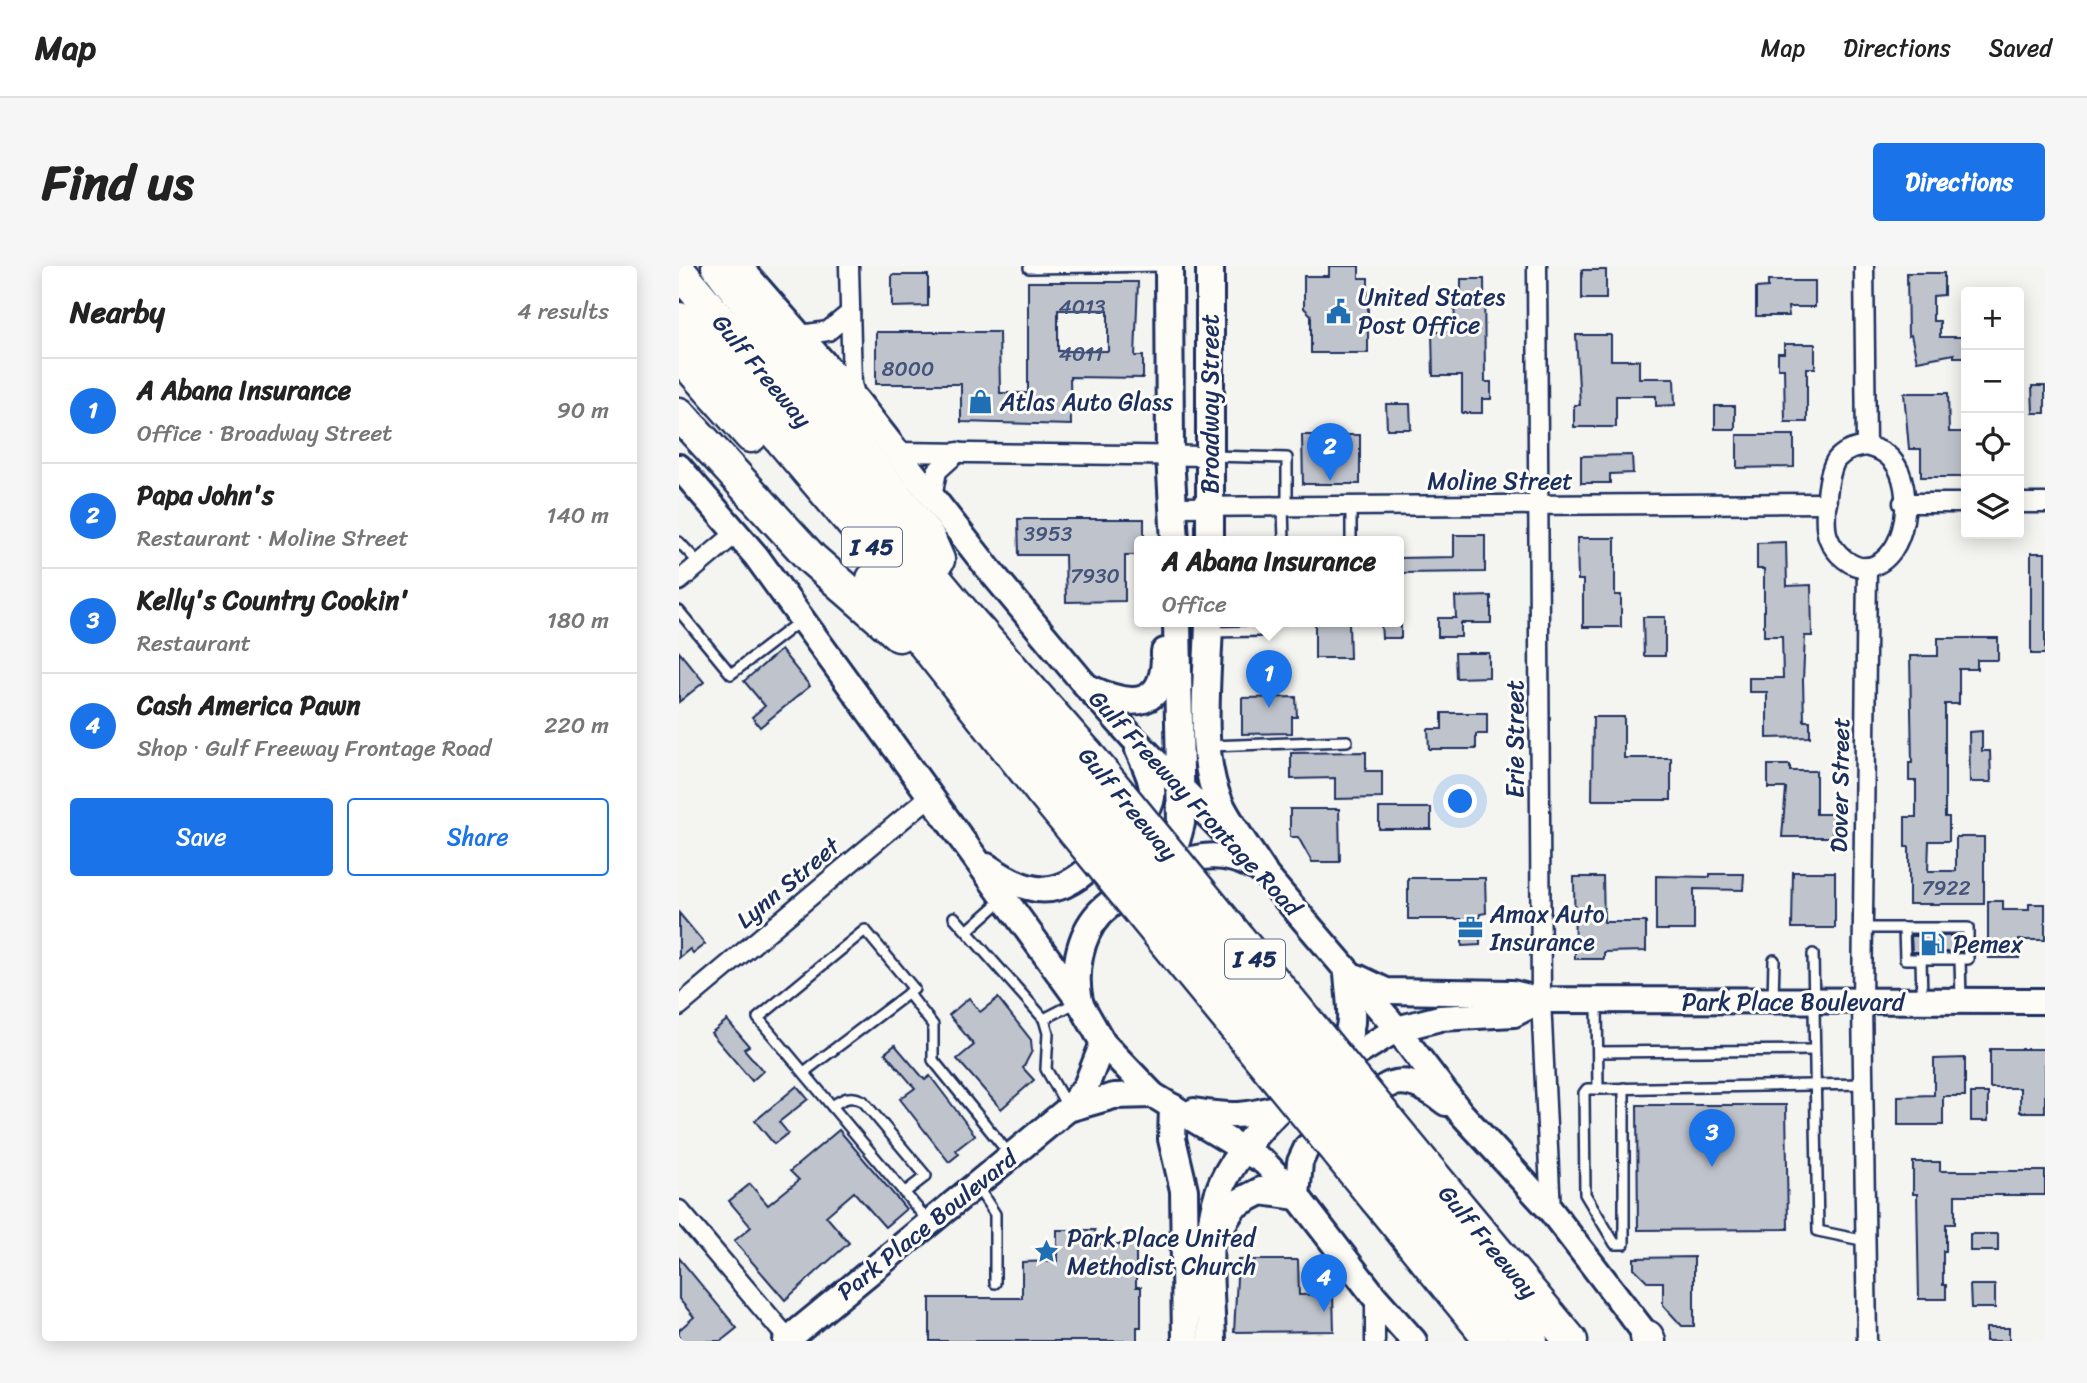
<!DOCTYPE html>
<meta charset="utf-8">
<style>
body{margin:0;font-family:Sriracha,sans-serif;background:#f6f6f6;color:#222}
.controls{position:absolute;right:21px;top:21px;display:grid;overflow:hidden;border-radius:7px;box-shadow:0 4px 18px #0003}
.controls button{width:63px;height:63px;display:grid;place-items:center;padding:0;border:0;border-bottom:2px solid #e0e0e0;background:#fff;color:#222;font:35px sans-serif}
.you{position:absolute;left:782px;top:536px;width:24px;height:24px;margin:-18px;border:5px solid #fff;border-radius:50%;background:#1a73e8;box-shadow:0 0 0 10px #1a73e833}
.badge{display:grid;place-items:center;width:46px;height:46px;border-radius:50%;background:#1a73e8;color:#fff;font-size:23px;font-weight:700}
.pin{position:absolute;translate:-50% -58px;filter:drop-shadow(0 2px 4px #0008)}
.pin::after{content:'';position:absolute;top:37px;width:24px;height:21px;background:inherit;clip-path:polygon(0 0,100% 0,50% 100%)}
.popup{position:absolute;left:455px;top:270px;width:270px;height:91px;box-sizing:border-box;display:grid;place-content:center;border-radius:7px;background:#fff;filter:drop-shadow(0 2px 5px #0005);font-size:23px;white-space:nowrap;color:#767676}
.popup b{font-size:26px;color:#222}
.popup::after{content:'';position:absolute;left:50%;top:100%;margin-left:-14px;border:14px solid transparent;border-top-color:#fff}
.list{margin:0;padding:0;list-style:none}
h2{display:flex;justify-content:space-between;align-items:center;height:91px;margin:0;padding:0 28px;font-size:30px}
h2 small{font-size:23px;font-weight:400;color:#767676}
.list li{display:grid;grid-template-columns:46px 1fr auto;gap:21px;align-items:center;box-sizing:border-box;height:105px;padding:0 28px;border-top:2px solid #e0e0e0}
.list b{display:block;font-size:26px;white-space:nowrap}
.list p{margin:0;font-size:23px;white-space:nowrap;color:#767676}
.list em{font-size:23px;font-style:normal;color:#767676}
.actions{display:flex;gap:14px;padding:21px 28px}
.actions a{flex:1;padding:16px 0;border:2px solid #1a73e8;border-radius:7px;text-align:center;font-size:24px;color:#1a73e8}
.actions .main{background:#1a73e8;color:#fff}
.icon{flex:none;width:38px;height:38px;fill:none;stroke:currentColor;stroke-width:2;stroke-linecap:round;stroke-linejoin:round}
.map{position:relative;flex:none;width:1366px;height:1075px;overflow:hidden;border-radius:7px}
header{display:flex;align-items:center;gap:42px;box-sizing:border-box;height:98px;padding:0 35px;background:#fff;border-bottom:2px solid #e0e0e0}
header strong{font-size:33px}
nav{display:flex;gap:38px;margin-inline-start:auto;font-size:24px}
.intro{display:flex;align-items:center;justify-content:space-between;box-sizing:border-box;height:168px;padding:0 42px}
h1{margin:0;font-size:49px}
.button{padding:18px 32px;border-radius:7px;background:#1a73e8;color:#fff;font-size:24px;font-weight:700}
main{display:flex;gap:42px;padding:0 42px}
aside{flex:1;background:#fff;border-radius:7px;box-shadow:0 4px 18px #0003}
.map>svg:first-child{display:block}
.building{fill:#bfc3cc;stroke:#1b2f5e;stroke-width:2;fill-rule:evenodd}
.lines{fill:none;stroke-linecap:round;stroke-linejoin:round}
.lane-casing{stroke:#1b2f5e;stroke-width:14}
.street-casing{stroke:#1b2f5e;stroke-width:23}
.secondary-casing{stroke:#1b2f5e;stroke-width:30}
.primary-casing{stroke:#1b2f5e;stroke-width:32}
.highway-casing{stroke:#1b2f5e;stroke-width:37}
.lane{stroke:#fdfcf7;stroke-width:9}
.street{stroke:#fdfcf7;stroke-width:18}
.secondary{stroke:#fdfcf7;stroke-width:24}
.primary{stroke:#fdfcf7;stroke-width:26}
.highway{stroke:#fdfcf7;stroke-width:32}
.highway-bridge-casing{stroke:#1b2f5e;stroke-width:37;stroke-linecap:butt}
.highway-bridge{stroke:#fdfcf7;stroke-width:32}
.labels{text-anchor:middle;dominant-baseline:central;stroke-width:6;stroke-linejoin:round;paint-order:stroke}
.number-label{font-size:21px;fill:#44547a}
.shield{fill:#fdfcf7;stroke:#5f6c8c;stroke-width:2}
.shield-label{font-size:23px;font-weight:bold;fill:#1b2f5e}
.poi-label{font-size:24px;fill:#1b2f5e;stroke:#fdfcf7;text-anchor:start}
.street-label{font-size:24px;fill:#1b2f5e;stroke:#fdfcf7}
</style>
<header>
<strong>Map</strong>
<nav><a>Map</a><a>Directions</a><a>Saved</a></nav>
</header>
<div class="intro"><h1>Find us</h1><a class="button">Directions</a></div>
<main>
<aside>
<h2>Nearby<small>4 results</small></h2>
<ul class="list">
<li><span class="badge">1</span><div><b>A Abana Insurance</b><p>Office · Broadway Street</p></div><em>90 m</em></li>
<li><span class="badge">2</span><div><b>Papa John's</b><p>Restaurant · Moline Street</p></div><em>140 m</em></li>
<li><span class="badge">3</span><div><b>Kelly's Country Cookin'</b><p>Restaurant</p></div><em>180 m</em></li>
<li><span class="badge">4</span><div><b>Cash America Pawn</b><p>Shop · Gulf Freeway Frontage Road</p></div><em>220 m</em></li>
</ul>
<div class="actions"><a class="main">Save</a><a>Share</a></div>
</aside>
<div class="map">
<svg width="1366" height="1075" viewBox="0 0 1366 1075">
<rect width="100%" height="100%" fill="#f4f4f1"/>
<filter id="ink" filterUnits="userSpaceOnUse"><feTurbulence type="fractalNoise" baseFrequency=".0143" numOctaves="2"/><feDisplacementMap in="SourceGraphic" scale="14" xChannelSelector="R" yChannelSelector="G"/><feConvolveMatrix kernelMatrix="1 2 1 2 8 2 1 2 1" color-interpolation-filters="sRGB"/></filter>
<g filter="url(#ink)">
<!-- building -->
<g class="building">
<path d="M650,0H680V12H689V87H632V49L625,42V10H650Z"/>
<rect x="903" y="4" width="24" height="29"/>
<path d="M1228,7H1265V29L1254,30V55H1261V71H1287V91H1275V88L1238,95L1232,69L1229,70Z"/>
<path d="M213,9H249V40L213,41Z"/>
<path d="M782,13H805L806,116H812V133H803V147H783V110H754L753,66H776L775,27H782Z"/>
<path d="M1089,15H1136V41H1109L1110,50H1077V22L1089,21Z"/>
<path d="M349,16H459L456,90H464V112L391,111L392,159L282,156V118H197V66H320L321,127H349ZM379,44H429V85H379Z"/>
<path d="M897,69H932V94H960V112H995L996,139L977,140V130H937V161H895V139H901Z"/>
<path d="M1105,78H1136V102H1128V156H1106L1105,102H1099V87H1105Z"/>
<path d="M1353,120H1366V147H1354Z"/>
<path d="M1225,127H1269L1270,166H1287V211H1242V183H1230Z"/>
<path d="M707,138H731L732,163H708Z"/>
<rect x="1036" y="140" width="20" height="23"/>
<path d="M623,169H681V218H624Z"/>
<path d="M1058,169H1115V201L1058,202Z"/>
<path d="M953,189L954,207L931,208V217H902V190Z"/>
<path d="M339,253H465V276H460V289H446V335L387,336L386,289H340Z"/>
<path d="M775,269H806V306L721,307L720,292L775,291Z"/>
<path d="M898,272H936V329H942V361H904V314H899Z"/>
<path d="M1107,276L1108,320L1132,319L1133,370H1126L1124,414L1125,455H1131V471L1088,472V426H1070V412H1104L1103,370H1085V303H1078V277Z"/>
<rect x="1352" y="287" width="14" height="101"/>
<path d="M812,330V357H782V371H759V352H777L776,331Z"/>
<path d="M964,351H986V390H965Z"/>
<path d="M636,356H670L671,392H636Z"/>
<path d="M702,357L722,358V372H703Z"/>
<path d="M1259,372H1319V394H1298V403H1280V438H1266V551H1270V575H1250L1249,605H1277V571H1305V638H1230V581H1226V551H1237V515H1230V497H1233L1231,390H1259Z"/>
<path d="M102,384L131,420L81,461L73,451L86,440L65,415Z"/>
<path d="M0,386L25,416L0,436Z"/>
<path d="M776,387H810V411L777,412Z"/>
<path d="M617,431L618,451H613V467L563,468V432Z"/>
<path d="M763,447H808V468H797V483H750L749,463H763Z"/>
<path d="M914,451H945V492H992V534H913Z"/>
<path d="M1303,465V485H1311L1312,516H1291L1290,466Z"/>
<path d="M687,486V505H703V532L656,533V512L612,513V487Z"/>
<path d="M1089,499H1111V505H1137V548H1153V571H1103L1107,522H1089Z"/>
<rect x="700" y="542" width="52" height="21"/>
<path d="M611,543H660L661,596H633L619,571H611Z"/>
<path d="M1114,606H1156V662H1113Z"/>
<path d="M1031,608H1065L1064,624L1015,623V664H977V610L1031,611Z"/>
<path d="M895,611H924L925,656H967V685L925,686V693H896Z"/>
<path d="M729,612H806L807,647L801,648V679L783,680V653H729Z"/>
<path d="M1309,635H1324V644H1350V638H1366V674H1340V692H1309Z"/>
<path d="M0,647L26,678L14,687L11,683L0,692Z"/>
<path d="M1232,670H1281V686H1233Z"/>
<path d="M290,732L301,746L319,732L352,774L353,785L344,802L355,814L322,843L278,793L295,779L270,749Z"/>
<path d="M48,754L70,780L65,783L84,805L73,815L32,767Z"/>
<path d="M216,779L246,814L251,810L296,869L277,884L280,888L270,896L221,833L236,822L206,787Z"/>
<path d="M1311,783H1366V846H1341V822H1311Z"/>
<path d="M1286,792V830H1264V859H1219V830L1255,829V793Z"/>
<path d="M118,820L129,833L100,856L109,867L95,878L76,855Z"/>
<rect x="1292" y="827" width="17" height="28"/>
<path d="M958,839H1107L1109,963L959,964Z"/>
<path d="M160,864L227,943L206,961L175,926L147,950L170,977L106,1034L55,975L72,961L50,935L71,918L89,939L120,914L111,905Z"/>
<path d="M1234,896H1261V905H1366V929H1276V958H1267V985H1264V1019H1267V1033H1240L1238,928H1234Z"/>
<path d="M378,964H416L417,978H457V1021H462V1061H458V1075H251V1032H343V996L378,995Z"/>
<rect x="1291" y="968" width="28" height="17"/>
<path d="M1015,991V1060H1003L984,1039V1016H969L955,1002V992Z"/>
<path d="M0,992L58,1062L42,1075H0V1064L15,1051L0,1033Z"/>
<path d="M559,994H619L620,1029L654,1028L655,1065L555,1066Z"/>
<path d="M1291,1019H1316V1042H1292Z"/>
<rect x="1307" y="1062" width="23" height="13"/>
</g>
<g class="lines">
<defs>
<g id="lane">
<path d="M350,2L488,0"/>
<path d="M532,190L608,192V240"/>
<path d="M604,240L605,276"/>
<path d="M0,276L21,298"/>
<path d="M672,276V240"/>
<path d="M0,345L52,408L121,355"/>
<path d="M532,366L580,365V356"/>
<path d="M530,480L668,475"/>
<path d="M275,651L365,753L369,767L367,803L388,840"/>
<path d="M1184,662H1289V693H1281"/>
<path d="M1225,662L1226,693H1242"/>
<path d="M288,665L323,634"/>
<path d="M1134,688L1139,965L1187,975"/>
<path d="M229,727L254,759V794L331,889"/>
<path d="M1243,732L1242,693H1281L1282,734"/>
<path d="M1094,734L1095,694"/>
<path d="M918,736L919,823L1185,818"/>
<path d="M365,753L398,736"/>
<path d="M919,786L1135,784"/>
<path d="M125,806L235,723L186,664L79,752L250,956"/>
<path d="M919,823H908L905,827L906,928L936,978H945V822"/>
<path d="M153,840C164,833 171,828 184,835L247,910L225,927"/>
<path d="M297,919L316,948V1017"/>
</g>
<g id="street">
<path d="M170,0L173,118L177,132"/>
<path d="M858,0L862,734L872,945"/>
<path d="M1185,0L1187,180"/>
<path d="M122,69L149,65L171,47"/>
<path d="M1187,180C1198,183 1207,186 1214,195C1236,221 1229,293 1190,301C1173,304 1155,287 1149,271C1144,257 1148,204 1158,193C1166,184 1176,182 1187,180Z"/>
<path d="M218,186L530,190"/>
<path d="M253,231L258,205L279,186"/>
<path d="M1224,237H1287"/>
<path d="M1340,237H1366"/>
<path d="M496,241L1148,237"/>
<path d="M1188,301L1183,737L1188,1075"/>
<path d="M0,315L56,268"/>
<path d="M0,740L250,531"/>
<path d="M0,944L111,1075"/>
<path d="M696,1031V1075"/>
</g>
<g id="secondary">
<path d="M60,0L178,135L308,301L403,415L453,471L584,606L718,763L782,847L872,945L972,1075"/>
<path d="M0,201L77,290L400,735L424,777L474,829L585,896L618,930L696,1031L735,1075"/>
<path d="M308,600C371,644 393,621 441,573C453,562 471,548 473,531C475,516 465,498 459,484"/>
<path d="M483,600C520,591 539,583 575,601"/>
<path d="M678,711L707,725L833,727L862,734L1366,735"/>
<path d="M653,803L718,763L761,752L835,748L862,734"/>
<path d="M389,843L435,830L474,829"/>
<path d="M515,845C551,851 567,851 603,840"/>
<path d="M618,930L621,896L628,881C645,868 697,823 712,818C731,811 753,826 767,837"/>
<path d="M107,1075L389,843L407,820L424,777"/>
</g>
<g id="primary">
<path d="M490,0L491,189L496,276"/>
<path d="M531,276V0"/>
<path d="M530,356C529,410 518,489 541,538C553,562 570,584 584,606"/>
<path d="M411,423C454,443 487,442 486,386"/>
<path d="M400,735C394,707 400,670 420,648C438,629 463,619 482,601C494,590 498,573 502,557L498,356"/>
<path d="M494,842L493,873L505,924L507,1075"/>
<path d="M537,968L555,939L582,925L618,930"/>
<path d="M533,1075C532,1024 523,964 544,916C555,892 584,857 603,840C634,812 666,803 672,756C673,740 670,723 669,707"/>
</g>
<g id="highway">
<path d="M39,0L249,271L259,294"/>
<path d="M0,5L286,349L408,488"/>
<path d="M0,53L386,508"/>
<path d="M0,89L72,170"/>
<path d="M0,148L133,293L220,369"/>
<path d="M194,313L363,526"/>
<path d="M744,897L892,1075"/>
<path d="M721,916L852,1075"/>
<path d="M698,934L813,1075"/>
<path d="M968,1071L970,1075"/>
</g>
</defs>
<!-- lane casing -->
<use href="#lane" class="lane-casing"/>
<!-- street casing -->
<use href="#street" class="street-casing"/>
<!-- secondary casing -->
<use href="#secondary" class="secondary-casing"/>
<!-- primary casing -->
<use href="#primary" class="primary-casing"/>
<!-- highway casing -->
<use href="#highway" class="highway-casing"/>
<!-- lane -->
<use href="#lane" class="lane"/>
<!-- street -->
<use href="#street" class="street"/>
<!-- secondary -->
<use href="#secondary" class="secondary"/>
<!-- primary -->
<use href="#primary" class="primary"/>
<!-- highway -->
<use href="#highway" class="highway"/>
<defs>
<g id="highway-bridge">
<path d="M408,488L744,897"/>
<path d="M386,508L721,916"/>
<path d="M363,526L698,934"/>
</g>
</defs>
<!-- highway-bridge casing -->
<use href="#highway-bridge" class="highway-bridge-casing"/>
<!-- highway-bridge -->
<use href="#highway-bridge" class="highway-bridge"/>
</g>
</g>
<!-- icons -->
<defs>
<symbol id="civic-bare" viewBox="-9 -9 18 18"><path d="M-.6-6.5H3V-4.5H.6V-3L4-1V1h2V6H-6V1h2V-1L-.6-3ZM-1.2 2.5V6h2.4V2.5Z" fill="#1f6fb2" stroke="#fdfcf7" stroke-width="2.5" paint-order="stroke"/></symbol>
<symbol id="shop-bare" viewBox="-9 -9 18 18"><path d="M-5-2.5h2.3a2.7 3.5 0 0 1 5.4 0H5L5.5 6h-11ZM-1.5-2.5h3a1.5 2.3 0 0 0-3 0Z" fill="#1f6fb2" stroke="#fdfcf7" stroke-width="2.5" paint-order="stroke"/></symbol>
<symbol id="office-bare" viewBox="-9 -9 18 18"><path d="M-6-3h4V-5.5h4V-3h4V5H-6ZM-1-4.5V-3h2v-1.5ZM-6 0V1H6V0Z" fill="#1f6fb2" stroke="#fdfcf7" stroke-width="2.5" paint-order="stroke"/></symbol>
<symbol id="fuel-bare" viewBox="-9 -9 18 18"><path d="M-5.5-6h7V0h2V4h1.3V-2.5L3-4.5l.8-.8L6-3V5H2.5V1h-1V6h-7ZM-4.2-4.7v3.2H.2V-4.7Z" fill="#1f6fb2" stroke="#fdfcf7" stroke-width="2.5" paint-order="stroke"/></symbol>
<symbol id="sight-bare" viewBox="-9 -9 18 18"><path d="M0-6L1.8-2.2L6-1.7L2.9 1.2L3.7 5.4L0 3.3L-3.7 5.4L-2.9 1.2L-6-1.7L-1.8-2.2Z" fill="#1f6fb2" stroke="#fdfcf7" stroke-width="2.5" paint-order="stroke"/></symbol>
</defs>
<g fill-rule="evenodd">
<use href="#civic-bare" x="642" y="28" width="35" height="35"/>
<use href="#shop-bare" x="284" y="118" width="35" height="35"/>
<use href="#office-bare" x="774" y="644" width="35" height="35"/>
<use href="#fuel-bare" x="1236" y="660" width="35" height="35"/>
<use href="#sight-bare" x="350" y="968" width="35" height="35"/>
</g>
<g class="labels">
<!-- number labels -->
<g class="number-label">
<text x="403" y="41">4013</text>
<text x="402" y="88">4011</text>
<text x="229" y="103">8000</text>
<text x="369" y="268">3953</text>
<text x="416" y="310">7930</text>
<text x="1267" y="622">7922</text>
</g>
<!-- shield labels -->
<g class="shield">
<rect x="163" y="261.5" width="60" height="39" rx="5"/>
<rect x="546" y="673.5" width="60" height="39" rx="5"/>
</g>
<g class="shield-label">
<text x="193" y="281">I 45</text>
<text x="576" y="693">I 45</text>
</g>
<!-- poi labels -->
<g class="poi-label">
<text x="679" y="31">United States<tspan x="679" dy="28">Post Office</tspan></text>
<text x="321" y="136">Atlas Auto Glass</text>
<text x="811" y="648">Amax Auto<tspan x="811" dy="28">Insurance</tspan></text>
<text x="1274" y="678">Pemex</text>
<text x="388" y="972">Park Place United<tspan x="388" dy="28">Methodist Church</tspan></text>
</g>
<!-- street labels -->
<g class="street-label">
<text transform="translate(83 105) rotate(50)">Gulf Freeway</text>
<text transform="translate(531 138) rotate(-90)">Broadway Street</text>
<text x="821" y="215">Moline Street</text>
<text transform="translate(836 473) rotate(-90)">Erie Street</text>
<text transform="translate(1161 519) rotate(-89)">Dover Street</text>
<text transform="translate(516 537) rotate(47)">Gulf Freeway Frontage Road</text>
<text transform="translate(449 538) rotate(50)">Gulf Freeway</text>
<text transform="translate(109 617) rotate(-40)">Lynn Street</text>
<text x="1114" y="736">Park Place Boulevard</text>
<text transform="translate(248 959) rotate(-39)">Park Place Boulevard</text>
<text transform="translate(809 976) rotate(50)">Gulf Freeway</text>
</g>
</g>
</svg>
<div class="controls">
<button>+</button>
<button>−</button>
<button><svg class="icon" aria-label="locate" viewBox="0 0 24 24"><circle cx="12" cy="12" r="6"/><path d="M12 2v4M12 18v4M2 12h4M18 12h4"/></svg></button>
<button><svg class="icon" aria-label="layers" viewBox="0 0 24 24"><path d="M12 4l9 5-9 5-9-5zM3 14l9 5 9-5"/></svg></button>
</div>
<div class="you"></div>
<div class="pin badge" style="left:590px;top:442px">1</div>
<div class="popup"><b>A Abana Insurance</b>Office</div>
<div class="pin badge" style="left:651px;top:215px">2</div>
<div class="pin badge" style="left:1033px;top:901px">3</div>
<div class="pin badge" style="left:645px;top:1046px">4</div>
</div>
</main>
